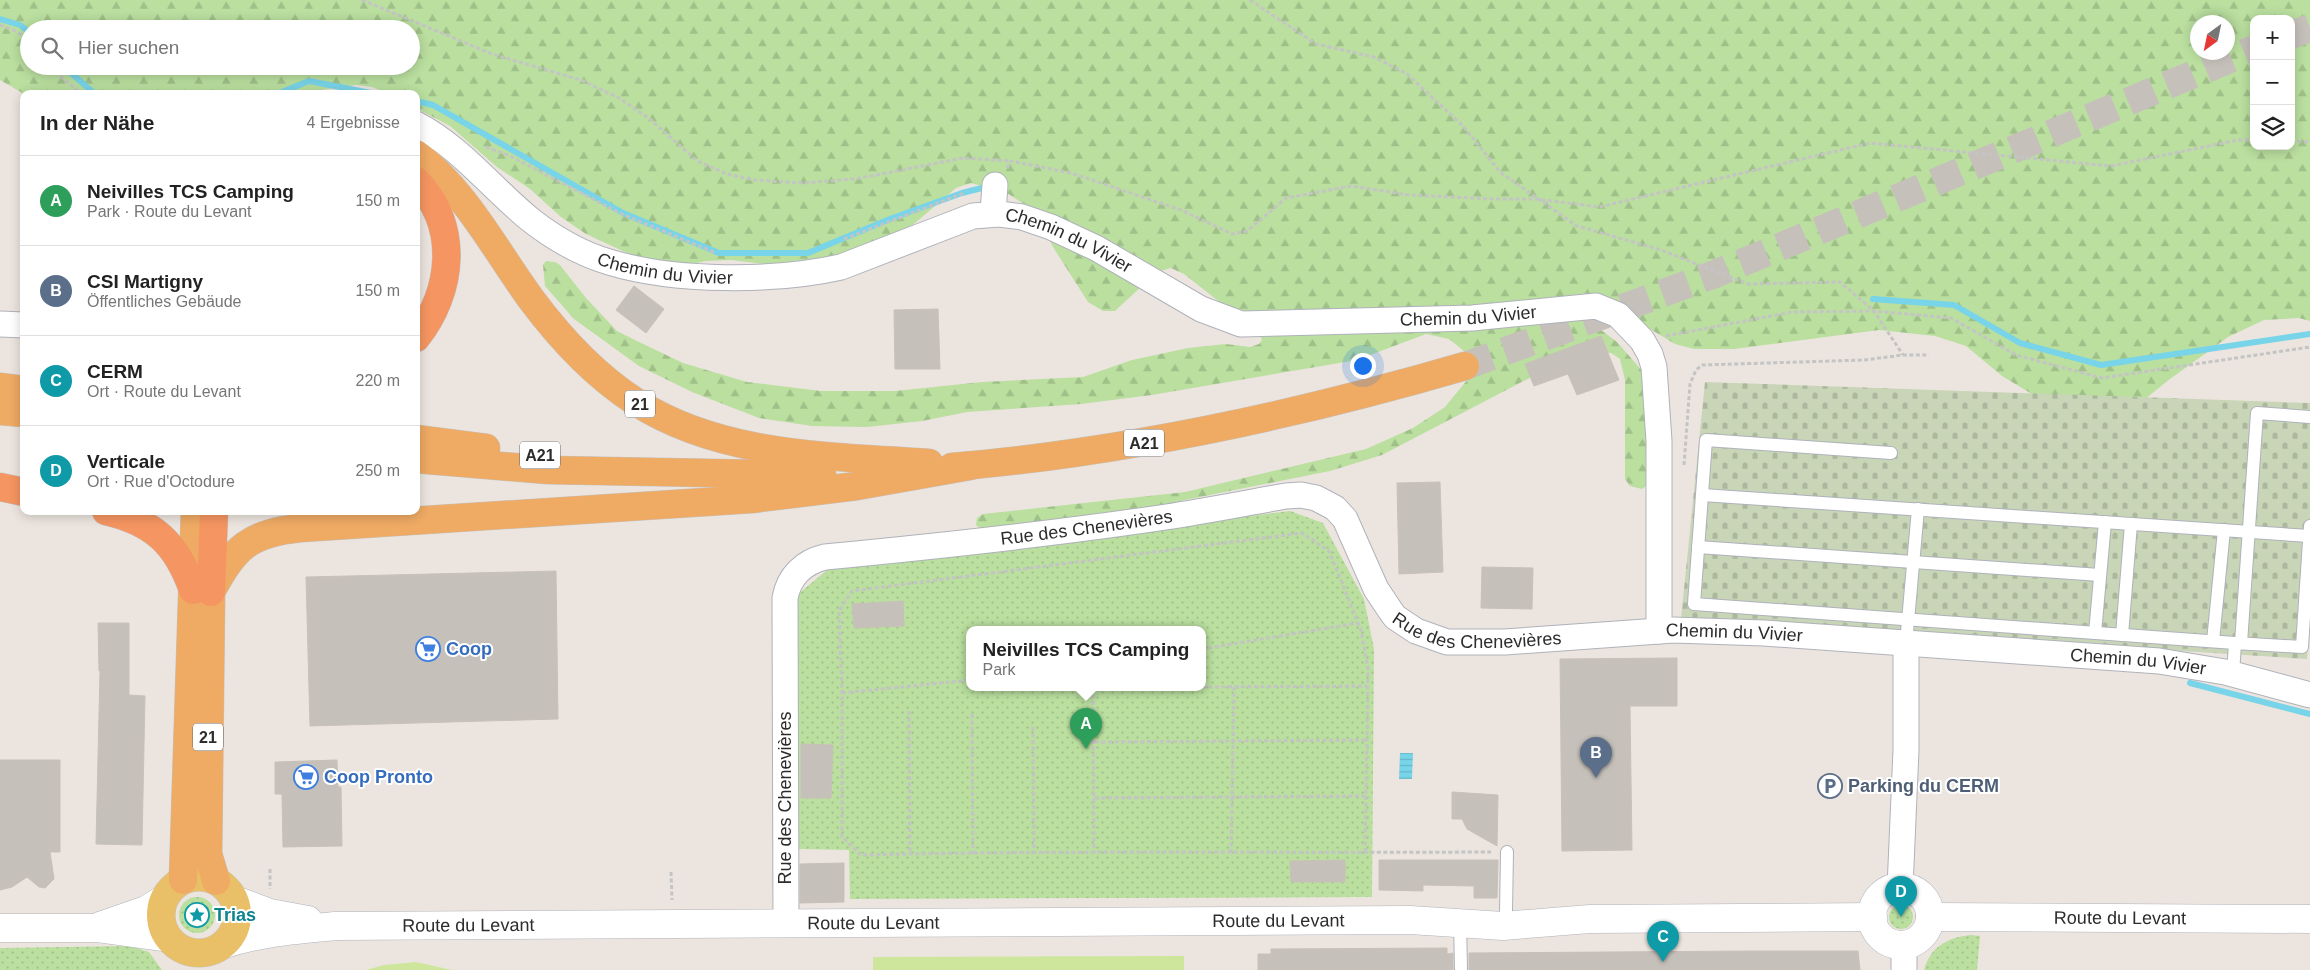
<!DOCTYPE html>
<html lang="de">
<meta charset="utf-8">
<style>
body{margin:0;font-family:Arial,sans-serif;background:#f6f6f6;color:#222}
.controls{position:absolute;right:15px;top:15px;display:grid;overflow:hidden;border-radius:10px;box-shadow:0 2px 12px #0003}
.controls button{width:45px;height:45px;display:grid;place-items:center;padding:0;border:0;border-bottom:1px solid #e0e0e0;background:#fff;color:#222;font:25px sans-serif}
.compass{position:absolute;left:2190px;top:15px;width:45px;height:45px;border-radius:50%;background:#fff;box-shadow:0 2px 12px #0003;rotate:213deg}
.you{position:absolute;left:1362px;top:365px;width:18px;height:18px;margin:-12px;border:4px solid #fff;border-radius:50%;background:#1a73e8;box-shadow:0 0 0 8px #1a73e833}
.badge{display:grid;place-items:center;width:32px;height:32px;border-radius:50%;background:#b45309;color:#fff;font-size:16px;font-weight:700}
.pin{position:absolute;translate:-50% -41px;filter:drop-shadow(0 1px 2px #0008)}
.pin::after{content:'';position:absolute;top:26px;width:18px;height:15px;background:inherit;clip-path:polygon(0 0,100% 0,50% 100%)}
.popup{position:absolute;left:966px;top:626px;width:240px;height:65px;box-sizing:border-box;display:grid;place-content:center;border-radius:10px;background:#fff;filter:drop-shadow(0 1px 4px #0005);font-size:16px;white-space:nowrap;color:#767676}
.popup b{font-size:19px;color:#222}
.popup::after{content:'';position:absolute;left:50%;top:100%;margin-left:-10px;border:10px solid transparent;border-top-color:#fff}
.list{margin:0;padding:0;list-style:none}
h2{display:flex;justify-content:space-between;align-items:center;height:65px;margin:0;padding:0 20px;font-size:21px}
h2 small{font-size:16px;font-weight:400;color:#767676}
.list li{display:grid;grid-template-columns:32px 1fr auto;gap:15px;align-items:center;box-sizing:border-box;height:90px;padding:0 20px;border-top:1px solid #e0e0e0}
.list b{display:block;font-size:19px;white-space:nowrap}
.list p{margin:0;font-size:16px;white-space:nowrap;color:#767676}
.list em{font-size:16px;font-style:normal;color:#767676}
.icon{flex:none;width:28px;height:28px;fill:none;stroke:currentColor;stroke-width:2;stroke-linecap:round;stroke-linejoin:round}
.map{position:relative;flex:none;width:2310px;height:970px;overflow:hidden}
.search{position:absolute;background:#fff;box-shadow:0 2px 12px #0003;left:20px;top:20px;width:400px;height:55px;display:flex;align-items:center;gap:12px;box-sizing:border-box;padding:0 18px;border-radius:28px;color:#767676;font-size:19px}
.panel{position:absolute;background:#fff;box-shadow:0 2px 12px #0003;left:20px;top:90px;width:400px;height:425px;border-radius:10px}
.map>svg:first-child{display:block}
.green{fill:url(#green-dots);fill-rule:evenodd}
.forest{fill:url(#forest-firs);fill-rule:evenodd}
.cemetery{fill:url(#cemetery-stones)}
.pitch{fill:#cde69b}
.water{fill:url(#water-rules)}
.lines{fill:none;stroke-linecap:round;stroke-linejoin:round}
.stream{stroke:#78d4e8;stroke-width:6}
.building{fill:#c5c0ba;stroke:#c8c1b8}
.trunk-tunnel{stroke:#c6c0bb;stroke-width:28;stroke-dasharray:28 14;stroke-linecap:butt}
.service-casing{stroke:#afb2bb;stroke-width:14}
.minor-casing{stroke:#afb2bb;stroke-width:27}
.tertiary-casing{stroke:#afb2bb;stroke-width:29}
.primary-casing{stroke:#c4c4c4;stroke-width:29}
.trunk-casing{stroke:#c4c4c4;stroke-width:29}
.motorway-casing{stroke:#c4c4c4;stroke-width:29}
.path{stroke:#c4c4c4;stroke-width:3;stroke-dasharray:4 2.5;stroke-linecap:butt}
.service{stroke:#fff;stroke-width:12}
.minor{stroke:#fff;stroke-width:25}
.tertiary{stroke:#fff;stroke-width:28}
.primary{stroke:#e9c067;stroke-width:28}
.trunk{stroke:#efaa64;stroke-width:28}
.motorway{stroke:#f59561;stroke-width:28}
.labels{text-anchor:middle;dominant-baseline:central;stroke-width:4;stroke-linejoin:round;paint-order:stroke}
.shield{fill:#fff;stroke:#6b6b6b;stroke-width:1}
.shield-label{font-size:16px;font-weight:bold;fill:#2c2c2c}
.street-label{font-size:18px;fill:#2c2c2c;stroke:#fff}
.shop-label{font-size:18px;font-weight:bold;fill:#366cbe;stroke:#fff;text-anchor:start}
.service-label{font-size:18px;font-weight:bold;fill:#4e5e75;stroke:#fff;text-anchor:start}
.culture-label{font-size:18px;font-weight:bold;fill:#0d838f;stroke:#fff;text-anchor:start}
</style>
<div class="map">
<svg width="2310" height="970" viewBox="0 0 2310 970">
<defs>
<pattern id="green-dots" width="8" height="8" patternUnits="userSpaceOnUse" patternTransform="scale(1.25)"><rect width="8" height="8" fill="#badf9f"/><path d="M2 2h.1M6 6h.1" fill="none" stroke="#a0c089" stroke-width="1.8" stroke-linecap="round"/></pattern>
<pattern id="forest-firs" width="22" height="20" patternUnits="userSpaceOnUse" patternTransform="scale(1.25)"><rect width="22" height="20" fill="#badf9f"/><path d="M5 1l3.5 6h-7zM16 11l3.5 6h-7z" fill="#a0c089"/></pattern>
<pattern id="cemetery-stones" width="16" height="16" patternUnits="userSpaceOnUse" patternTransform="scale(1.25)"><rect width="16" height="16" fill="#c8d5b7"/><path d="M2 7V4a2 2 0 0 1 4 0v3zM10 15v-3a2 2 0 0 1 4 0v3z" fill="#acb79e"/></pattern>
<pattern id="water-rules" width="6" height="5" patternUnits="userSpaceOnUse" patternTransform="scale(1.25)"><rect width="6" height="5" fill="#78d4e8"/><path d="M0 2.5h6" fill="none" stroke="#68b6c7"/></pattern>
</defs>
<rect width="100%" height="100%" fill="#ece5df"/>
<!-- green -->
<g class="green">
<path d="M1290,511L1323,523L1364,599L1374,649L1372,897L850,899L849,850L798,849L797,595L832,566ZM970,630H1202V688H970Z"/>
<circle cx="197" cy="915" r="18"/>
<circle cx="1901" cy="917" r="12"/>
<path d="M1971,935L1980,936L1977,970H1924C1930,947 1948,937 1971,935Z"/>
<path d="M130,946L149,952L162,970H0V948Z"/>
</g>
<!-- forest -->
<path class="forest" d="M0,0H2310V321L2299,318L2264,320L2228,337L2170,379L2125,415L2060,411L2002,376L1966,346L1935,336L1879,330L1734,349H1694L1675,344L1592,294L1583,295L1580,314L1617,342L1644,373L1649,484L1642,489L1630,486L1625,479V380L1620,359L1611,353L1594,351L1566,359L1382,455L1330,471L1130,511L982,530L976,525L977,518L983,514L1185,492L1366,449L1413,428L1445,407L1472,374L1469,355L1449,339L1426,334L1357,360L1152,395L1081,404L967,412L922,421L867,427L812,426L759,418L692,392L639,366L574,319L545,286L543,265L546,261L555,262L560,265L586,298L617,331L637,341L683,363L747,382L821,391H895L982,382L1083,377L1132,360L1188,348L1226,344L1250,347L1259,344L1262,340L1259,333L1184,274L1171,268L1157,272L1115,311H1103L1088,302L1053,247L1036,212L1007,193L971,183L956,188L914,224L881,245L845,258L772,265L731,260L706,261L682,266L640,259L586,234L561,217L530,189L497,167L450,126L416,108V94H389L372,87L356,85L293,94H24L0,80ZM2254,19H2291V146H2254ZM2198,22H2228V52H2198ZM29,29H411V66H29Z"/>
<!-- cemetery -->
<path class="cemetery" d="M1705,382L2310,403V618L2307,659L1681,619Z"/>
<!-- pitch -->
<g class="pitch">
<path d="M1184,956V970H873V957Z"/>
<path d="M416,962L452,970H366L384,965Z"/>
</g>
<!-- water -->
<path class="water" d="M1400,753H1413L1412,779H1399Z"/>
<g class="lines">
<!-- stream -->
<g class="stream">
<path d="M0,19L20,25L29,32"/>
<path d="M63,66L95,94"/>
<path d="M277,94L309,81L376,94"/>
<path d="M416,101L433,105L623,213L719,253H808L890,219L962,193L990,186"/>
<path d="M1873,299L1954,305L2020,343L2101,365L2310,334"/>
<path d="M2190,683L2310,714"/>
</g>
</g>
<!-- building -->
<g class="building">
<path d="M634,286L664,309L646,333L616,310Z"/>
<path d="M938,309L940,369H895L894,310Z"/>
<path d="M1601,336L1619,380L1577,395L1568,374L1534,386L1525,364Z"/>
<path d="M1440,482L1443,572L1399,574L1397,483Z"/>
<path d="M1482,567L1533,568L1532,609L1481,608Z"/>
<path d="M556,571L558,719L310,726L306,577Z"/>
<path d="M903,601L904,626L854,628L852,604Z"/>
<path d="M98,623H129V695L145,696L142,845L96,844L100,671H99Z"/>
<path d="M1677,658V706H1630L1632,850L1562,851L1560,659Z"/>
<path d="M801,744L833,745L831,798H801Z"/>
<path d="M0,760H60V852H50L54,879L45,888L39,887L27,877L12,887L0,890Z"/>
<path d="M337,760L338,787H341L342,846L283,847L282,794H275V762Z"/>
<path d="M1452,792L1498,795L1497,846L1467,829L1462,819H1452Z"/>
<path d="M1345,860V882H1291L1290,861Z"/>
<path d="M1379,860H1498L1497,898H1474V886L1423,885V891L1379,890Z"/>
<path d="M844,863V902L800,903V864Z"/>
<path d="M1447,948V954L1453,953V970H1258V954H1271V949Z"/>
<path d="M1750,951H1858L1860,970H1469V953Z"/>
</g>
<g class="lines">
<!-- trunk-tunnel -->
<g class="trunk-tunnel">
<path d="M2291,35L2310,28"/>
<path d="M1465,366L1715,274L2254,49"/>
</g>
<defs>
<g id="service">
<path d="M1891,453L1706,440L1694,604L2235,643"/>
<path d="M1702,495L2309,536"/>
<path d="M1698,547L2100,575"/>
<path d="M2095,633L2105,522"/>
<path d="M2122,635L2131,524"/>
<path d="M2213,641L2224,530"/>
<path d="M1906,643L1918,509"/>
<path d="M2241,643L2257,413L2310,417"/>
<path d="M2233,674L2235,643L2302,647L2310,526"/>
<path d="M1506,912L1507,852"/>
<path d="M1460,920L1461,970"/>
</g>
<g id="minor">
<path id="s1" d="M416,124C462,148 493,190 532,221C554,238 582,254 609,262C675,282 774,282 841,267L973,216L999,214L1022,217L1051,227L1096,248L1201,309L1241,324L1472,318L1596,306L1618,315L1642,340L1650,354L1654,367L1659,441V631"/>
<path d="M993,213L995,185"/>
<path d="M0,324L24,325"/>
<path d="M1900,888L1906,750V643"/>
<path id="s2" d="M786,923L785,598C789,576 804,562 825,557C939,546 1053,534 1166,517C1206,511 1246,503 1286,496L1301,495L1316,498L1335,508L1345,519L1376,589L1390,610L1395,617L1416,631L1447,642H1505L1673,630L1764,633L2159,661L2225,672L2310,695"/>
<path d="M1904,945V970"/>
</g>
<g id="tertiary">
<circle cx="1901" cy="916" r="29"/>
<path d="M235,900L270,913L308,920"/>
<path id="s3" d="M1930,917L2310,919"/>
<path d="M100,926L146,910L164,899"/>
<path d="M0,928H96L169,938"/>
<path id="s4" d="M225,944C261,932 299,930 336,926L1410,920L1503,926L1590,919L1873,917"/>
</g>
<circle id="primary" cx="199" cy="915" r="38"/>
<g id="trunk">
<path d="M416,154C464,189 496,251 531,299C560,338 594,375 636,402C722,457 830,456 929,463"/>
<path d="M0,387L24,390"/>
<path d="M0,411L24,413"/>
<path d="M416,439L486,448"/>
<path d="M416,459L548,470L822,475"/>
<path d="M952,467C1127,452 1297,415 1465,366"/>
<path d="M183,880L195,511"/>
<path d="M216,881L208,854L211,592C234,547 250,533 301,528L752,499L857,486L970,466"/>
</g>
<g id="motorway">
<path d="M416,181C460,225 453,292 416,338"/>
<path d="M0,487L24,492"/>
<path d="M106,511C154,522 177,544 193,590"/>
<path d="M211,592L214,511"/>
</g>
</defs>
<!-- service casing -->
<use href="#service" class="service-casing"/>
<!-- minor casing -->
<use href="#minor" class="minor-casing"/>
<!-- tertiary casing -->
<use href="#tertiary" class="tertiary-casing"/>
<!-- primary casing -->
<use href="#primary" class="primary-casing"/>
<!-- trunk casing -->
<use href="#trunk" class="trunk-casing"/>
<!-- motorway casing -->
<use href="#motorway" class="motorway-casing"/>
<!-- path -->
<g class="path">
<path d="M362,0L492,54L581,80L619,98L650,119L697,161L727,174L754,180L802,183L855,179L963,158L1011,161"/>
<path d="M1250,0L1316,44L1374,57L1407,74L1463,126L1500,172L1577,226L1661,250L1748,284L1840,282L1874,311L1903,355"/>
<path d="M0,25L13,30L29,39"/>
<path d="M52,66L61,77L82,94"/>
<path d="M2291,141L2310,142"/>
<path d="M486,147L508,155L622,214L716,253"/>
<path d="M1007,168L1011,161L1071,173L1181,210L1232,234L1247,231L1286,198L1351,186L1409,195L1494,199H1536L1599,207L1870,143L2111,166L2238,140H2254"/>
<path d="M844,239L964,193"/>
<path d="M1666,336L1792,312L1874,311L1951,318L2016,355L2102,378L2310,347"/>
<path d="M1684,465L1690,384L1696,370L1702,365L1864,360L1903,355H1929"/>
<path d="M1202,649L1358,623"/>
<path d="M1202,687L1367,686"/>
<path d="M1093,688L1094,853"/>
<path d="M842,693L970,680"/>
<path d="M909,711L910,854"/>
<path d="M972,714L973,853"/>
<path d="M1033,727L1034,853"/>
<path d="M1095,742L1367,740"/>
<path d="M1095,798L1366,796"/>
<path d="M1365,852L1368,669L1361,630L1329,551L1302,533L852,591L839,611L842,693V837L861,855C1071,850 1281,853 1491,852"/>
<path d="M1231,853L1234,687"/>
<path d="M270,869V889"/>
<path d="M671,872L672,900"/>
</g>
<!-- service -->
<use href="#service" class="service"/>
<!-- minor -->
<use href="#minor" class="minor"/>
<!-- tertiary -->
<use href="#tertiary" class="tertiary"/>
<!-- primary -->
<use href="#primary" class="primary"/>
<!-- trunk -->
<use href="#trunk" class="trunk"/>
<!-- motorway -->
<use href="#motorway" class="motorway"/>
</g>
<!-- icons -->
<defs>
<symbol id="supermarket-ring" viewBox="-11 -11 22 22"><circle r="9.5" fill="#fff" stroke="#3f7fe0" stroke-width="1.5"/><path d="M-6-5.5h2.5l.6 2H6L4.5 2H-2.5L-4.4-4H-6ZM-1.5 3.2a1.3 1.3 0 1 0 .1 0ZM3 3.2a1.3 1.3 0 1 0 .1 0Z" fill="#3f7fe0"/></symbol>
<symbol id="parking-ring" viewBox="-11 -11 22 22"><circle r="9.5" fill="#fff" stroke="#5c6f8a" stroke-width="1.5"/><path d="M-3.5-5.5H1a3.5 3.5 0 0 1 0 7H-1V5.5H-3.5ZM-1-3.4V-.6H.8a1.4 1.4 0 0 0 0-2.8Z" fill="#5c6f8a"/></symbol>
<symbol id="sight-ring" viewBox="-11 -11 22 22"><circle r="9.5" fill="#fff" stroke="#0f9aa8" stroke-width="1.5"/><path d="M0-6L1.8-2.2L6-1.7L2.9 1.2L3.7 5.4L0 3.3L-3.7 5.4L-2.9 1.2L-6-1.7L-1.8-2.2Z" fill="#0f9aa8"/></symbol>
</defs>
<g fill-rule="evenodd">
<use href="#supermarket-ring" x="414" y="635" width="28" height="28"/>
<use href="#supermarket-ring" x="292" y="763" width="28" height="28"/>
<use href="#parking-ring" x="1816" y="772" width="28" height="28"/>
<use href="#sight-ring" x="183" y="901" width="28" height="28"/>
</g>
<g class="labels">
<!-- shield labels -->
<g class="shield">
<rect x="625" y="390.5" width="30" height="27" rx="4"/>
<rect x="1124" y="429.5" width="40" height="27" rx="4"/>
<rect x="520" y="441.5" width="40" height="27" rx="4"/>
<rect x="193" y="723.5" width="30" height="27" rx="4"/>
</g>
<g class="shield-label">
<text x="640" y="404">21</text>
<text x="1144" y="443">A21</text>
<text x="540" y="455">A21</text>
<text x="208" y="737">21</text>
</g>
<!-- street labels -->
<g class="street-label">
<text stroke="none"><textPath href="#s1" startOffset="716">Chemin du Vivier</textPath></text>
<text stroke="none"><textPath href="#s1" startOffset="296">Chemin du Vivier</textPath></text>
<text stroke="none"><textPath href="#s1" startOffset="1136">Chemin du Vivier</textPath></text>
<text stroke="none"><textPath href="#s2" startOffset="649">Rue des Chenevières</textPath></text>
<text stroke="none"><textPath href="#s2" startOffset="1114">Rue des Chenevières</textPath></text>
<text stroke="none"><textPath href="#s2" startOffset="1374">Chemin du Vivier</textPath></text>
<text stroke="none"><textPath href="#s2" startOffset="1779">Chemin du Vivier</textPath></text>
<text transform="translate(785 798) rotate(-90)">Rue des Chenevières</text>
<text stroke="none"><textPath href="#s3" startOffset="190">Route du Levant</textPath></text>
<text stroke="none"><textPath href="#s4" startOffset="1055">Route du Levant</textPath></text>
<text stroke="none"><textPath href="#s4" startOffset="650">Route du Levant</textPath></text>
<text stroke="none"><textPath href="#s4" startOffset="245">Route du Levant</textPath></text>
</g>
<!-- shop labels -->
<g class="shop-label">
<text x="446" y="649">Coop</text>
<text x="324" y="777">Coop Pronto</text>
</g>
<!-- service labels -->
<g class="service-label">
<text x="1848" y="786">Parking du CERM</text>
</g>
<!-- culture labels -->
<g class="culture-label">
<text x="214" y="915">Trias</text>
</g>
</g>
</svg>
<div class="controls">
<button>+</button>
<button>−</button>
<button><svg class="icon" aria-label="layers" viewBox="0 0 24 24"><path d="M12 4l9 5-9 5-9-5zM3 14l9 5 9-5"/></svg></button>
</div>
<svg class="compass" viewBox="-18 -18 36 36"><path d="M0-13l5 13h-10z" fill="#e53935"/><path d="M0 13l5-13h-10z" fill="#767676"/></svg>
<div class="you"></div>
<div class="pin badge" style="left:1086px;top:749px;background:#2e9e5b">A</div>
<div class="popup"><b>Neivilles TCS Camping</b>Park</div>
<div class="pin badge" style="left:1596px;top:778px;background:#5c6f8a">B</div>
<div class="pin badge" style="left:1663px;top:962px;background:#0f9aa8">C</div>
<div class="pin badge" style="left:1901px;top:917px;background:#0f9aa8">D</div>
<div class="search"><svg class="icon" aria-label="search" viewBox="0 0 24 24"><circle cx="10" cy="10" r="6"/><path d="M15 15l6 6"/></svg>Hier suchen</div>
<section class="panel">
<h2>In der Nähe<small>4 Ergebnisse</small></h2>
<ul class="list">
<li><span class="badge" style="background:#2e9e5b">A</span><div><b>Neivilles TCS Camping</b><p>Park · Route du Levant</p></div><em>150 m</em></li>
<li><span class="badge" style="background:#5c6f8a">B</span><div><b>CSI Martigny</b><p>Öffentliches Gebäude</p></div><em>150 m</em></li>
<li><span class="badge" style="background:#0f9aa8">C</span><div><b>CERM</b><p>Ort · Route du Levant</p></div><em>220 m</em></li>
<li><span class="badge" style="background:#0f9aa8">D</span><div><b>Verticale</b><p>Ort · Rue d'Octodure</p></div><em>250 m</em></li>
</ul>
</section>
</div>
